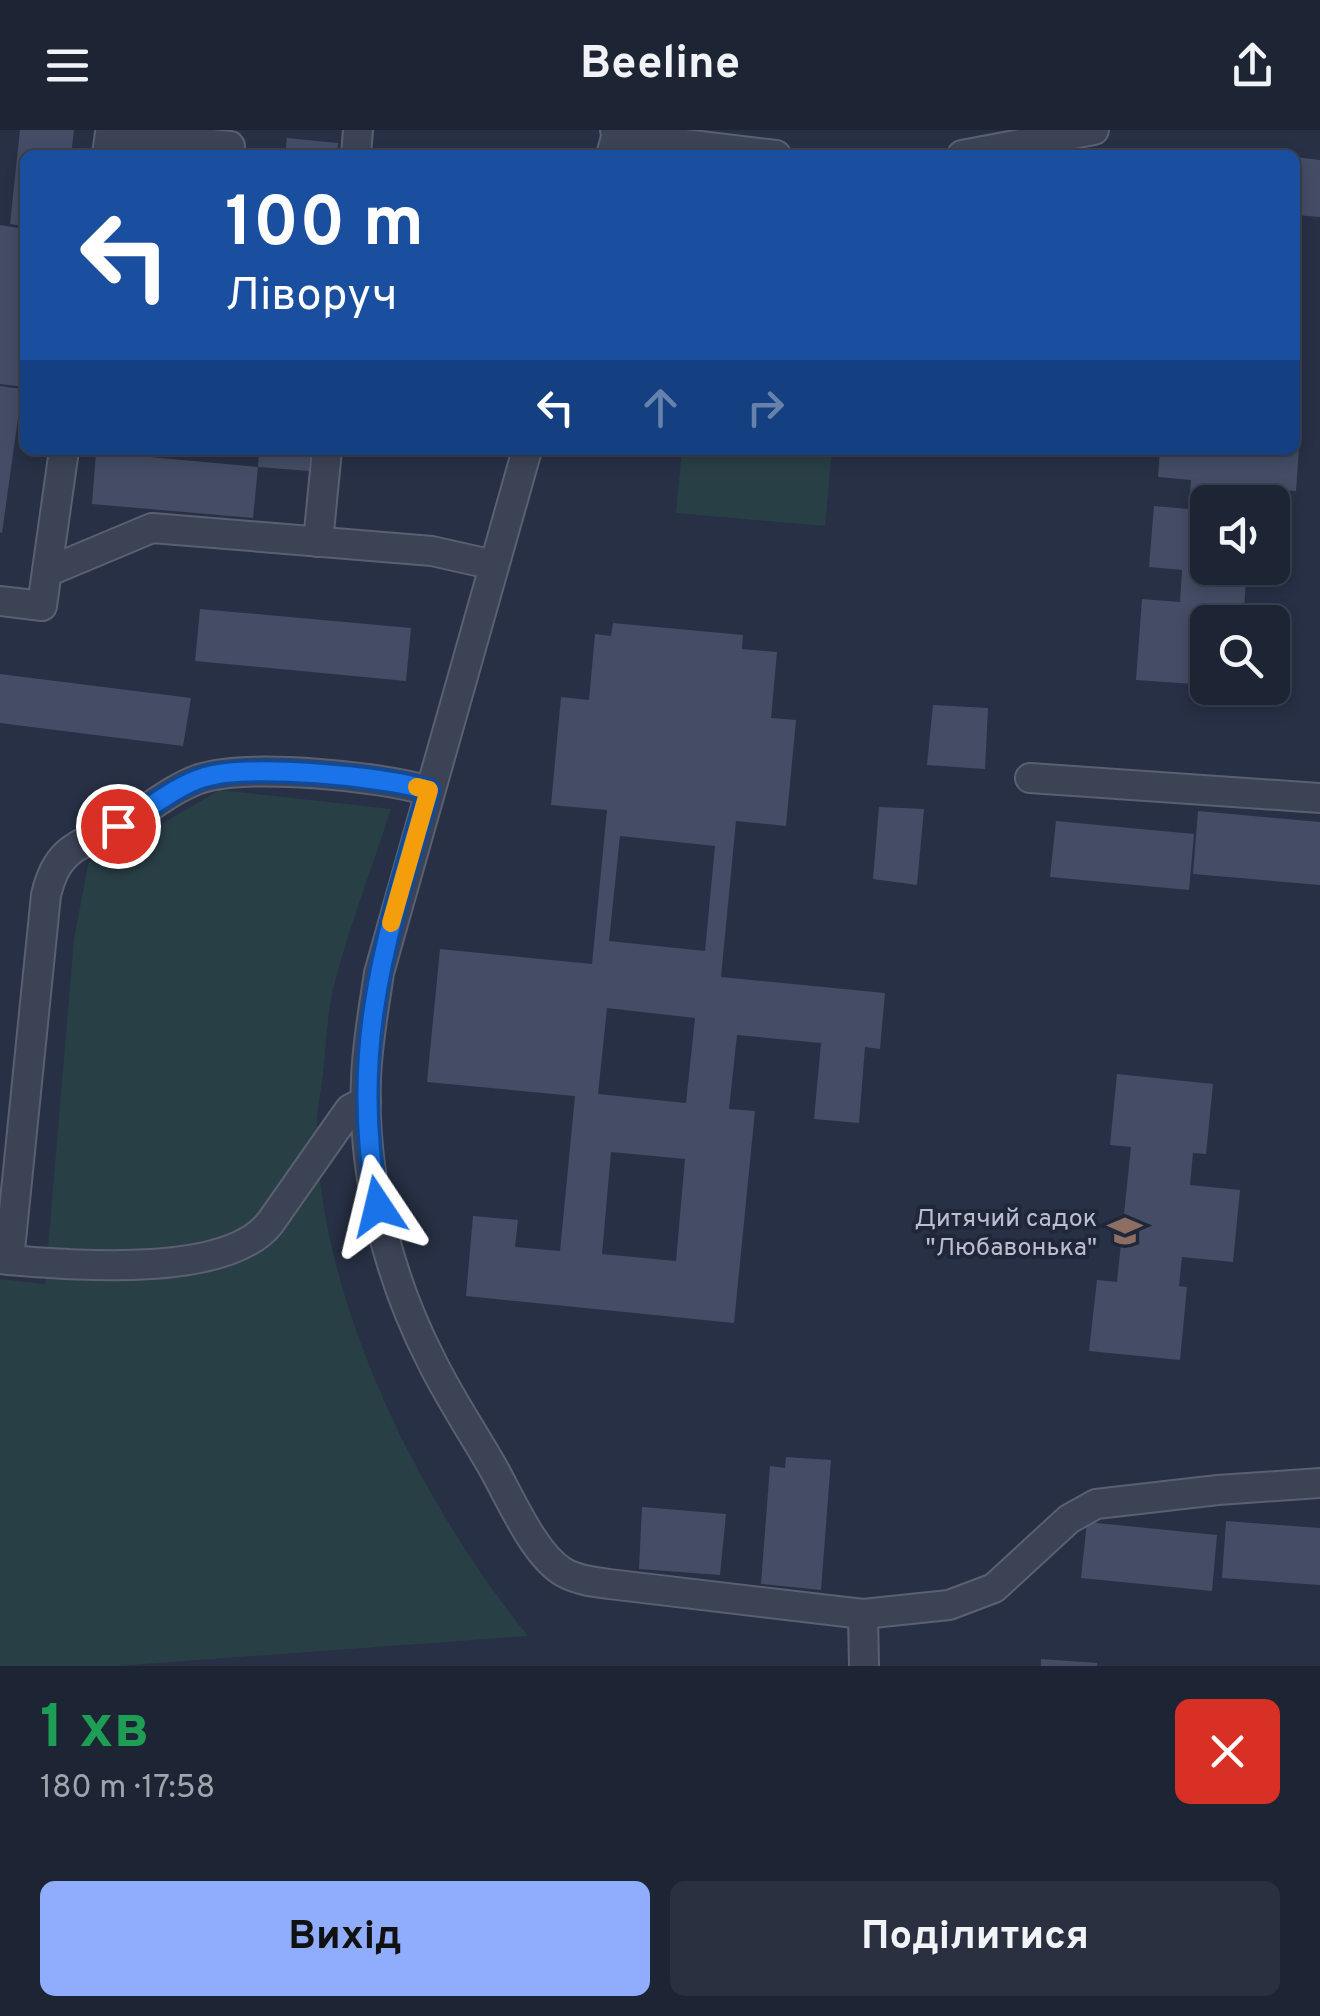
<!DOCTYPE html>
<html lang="uk">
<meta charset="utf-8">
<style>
:root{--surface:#1d2434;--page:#2a3040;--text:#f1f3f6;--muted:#a0a4ac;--line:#3b414f;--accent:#90acfc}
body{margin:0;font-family:Overpass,sans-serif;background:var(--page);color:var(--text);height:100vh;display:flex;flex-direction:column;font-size:38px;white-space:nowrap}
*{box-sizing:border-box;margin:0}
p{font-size:32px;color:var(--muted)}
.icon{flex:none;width:55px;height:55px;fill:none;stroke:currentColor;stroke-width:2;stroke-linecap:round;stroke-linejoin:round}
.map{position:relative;height:1536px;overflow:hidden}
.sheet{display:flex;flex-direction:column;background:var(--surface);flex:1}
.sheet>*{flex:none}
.banner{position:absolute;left:20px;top:20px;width:1280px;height:305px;border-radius:15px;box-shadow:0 5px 15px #0003,0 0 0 2px var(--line);background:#1a4fa0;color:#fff;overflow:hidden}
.tools{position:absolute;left:1190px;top:355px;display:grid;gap:20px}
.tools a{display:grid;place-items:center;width:100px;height:100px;border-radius:15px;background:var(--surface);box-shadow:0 5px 15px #0003,0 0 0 2px var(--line);font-size:50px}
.pin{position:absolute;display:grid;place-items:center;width:85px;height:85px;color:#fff;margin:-42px;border:5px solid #fff;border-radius:50%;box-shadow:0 2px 10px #0007}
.me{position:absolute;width:110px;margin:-55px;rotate:350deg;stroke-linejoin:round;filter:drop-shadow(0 0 8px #0008)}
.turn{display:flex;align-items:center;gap:35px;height:210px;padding:0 40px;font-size:45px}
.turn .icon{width:130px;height:130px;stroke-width:2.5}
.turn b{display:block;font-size:70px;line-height:85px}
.lanes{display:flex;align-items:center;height:95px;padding:0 40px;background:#0003;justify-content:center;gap:50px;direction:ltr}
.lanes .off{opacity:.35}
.round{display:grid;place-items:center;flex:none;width:105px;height:105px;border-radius:15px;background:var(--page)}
.headline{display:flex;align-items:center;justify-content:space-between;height:170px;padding:0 40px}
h1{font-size:60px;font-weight:700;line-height:75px;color:#1e9e55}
.action{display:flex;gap:20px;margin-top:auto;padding:20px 40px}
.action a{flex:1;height:115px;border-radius:15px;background:var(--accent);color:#111;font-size:40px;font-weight:700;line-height:115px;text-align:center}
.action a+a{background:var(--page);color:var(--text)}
header{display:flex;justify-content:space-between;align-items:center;height:130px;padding:0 40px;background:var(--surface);font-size:45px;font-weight:700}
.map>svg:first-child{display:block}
.green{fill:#293f46}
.building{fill:#444d65;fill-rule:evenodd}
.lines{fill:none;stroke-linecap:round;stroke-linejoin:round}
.minor-casing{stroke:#5a6072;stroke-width:32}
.minor{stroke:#3b4355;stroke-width:28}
.route-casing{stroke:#114b97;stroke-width:25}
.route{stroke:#1a73e8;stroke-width:18}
.slow{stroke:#f59e0b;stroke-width:18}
.labels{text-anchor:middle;stroke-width:8;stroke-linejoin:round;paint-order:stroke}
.poi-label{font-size:25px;fill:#b9bfce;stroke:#20273a;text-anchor:end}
</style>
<header><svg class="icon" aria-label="menu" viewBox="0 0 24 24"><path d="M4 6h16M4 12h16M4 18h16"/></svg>Beeline<svg class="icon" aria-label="share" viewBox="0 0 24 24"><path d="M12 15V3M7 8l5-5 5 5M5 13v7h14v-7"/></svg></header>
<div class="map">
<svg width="1320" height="1536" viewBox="0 0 1320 1536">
<rect width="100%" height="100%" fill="#273045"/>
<g class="green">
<path d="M 682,320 L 832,320 L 825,396 L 676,383 Z"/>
<path d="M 220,660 L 391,679 C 372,739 348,799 333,860 C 327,886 326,916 323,943 C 321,962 316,983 317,1003 C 320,1175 422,1375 528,1506 L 117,1536 L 0,1536 L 0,1149 L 45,1154 L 74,809 L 89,730 L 137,708 Z"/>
</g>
<g class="building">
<path d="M 20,0 L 74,0 L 71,25 L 25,25 L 25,96 L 10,94 Z"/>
<path d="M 287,8 L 338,13 L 337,25 L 285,25 Z"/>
<path d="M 1214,19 L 1249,22 L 1249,25 L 1213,25 Z"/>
<path d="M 1295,27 L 1320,30 L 1320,87 L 1295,85 Z"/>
<path d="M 0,95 L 25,99 L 25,257 L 0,254 Z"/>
<path d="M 0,256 L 22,259 L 2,403 L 0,402 Z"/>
<path d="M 1295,303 L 1300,304 L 1296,361 L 1253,358 L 1252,372 L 1208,372 L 1208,438 L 1247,438 L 1244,477 L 1289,481 L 1285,540 L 1272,539 L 1272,492 L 1208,492 L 1208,555 L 1136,550 L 1142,469 L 1180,472 L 1182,440 L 1149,437 L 1154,376 L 1189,379 L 1191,350 L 1158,347 L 1160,320 L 1295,320 Z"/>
<path d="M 259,320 L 311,320 L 309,341 L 258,337 Z"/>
<path d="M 96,322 L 258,337 L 253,388 L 92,374 Z"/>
<path d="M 200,479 L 411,498 L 406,551 L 195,531 Z"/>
<path d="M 613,493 L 743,505 L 742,519 L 777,522 L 771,588 L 796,590 L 786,696 L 736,691 L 721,847 L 885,863 L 880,919 L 865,917 L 859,993 L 814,989 L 821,913 L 737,905 L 729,979 L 755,981 L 734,1193 L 466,1166 L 473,1086 L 518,1090 L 515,1117 L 560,1121 L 575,966 L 427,952 L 440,819 L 592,834 L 607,680 L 551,675 L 561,567 L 589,570 L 595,504 L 611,506 ZM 620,706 L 715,716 L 705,821 L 609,811 ZM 607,878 L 695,888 L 686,973 L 598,964 ZM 611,1022 L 685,1029 L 676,1131 L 602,1124 Z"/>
<path d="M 0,544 L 191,568 L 183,616 L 0,593 Z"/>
<path d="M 933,575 L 988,578 L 985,639 L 927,635 Z"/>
<path d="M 879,677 L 924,679 L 917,755 L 873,749 Z"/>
<path d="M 1198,681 L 1320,692 L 1320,755 L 1193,744 Z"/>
<path d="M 1056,691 L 1194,704 L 1189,760 L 1050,747 Z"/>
<path d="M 1117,944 L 1213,954 L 1206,1024 L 1193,1023 L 1190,1055 L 1240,1060 L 1233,1132 L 1182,1127 L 1179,1156 L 1187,1157 L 1180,1230 L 1089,1221 L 1097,1150 L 1117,1152 L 1131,1017 L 1110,1015 Z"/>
<path d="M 786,1327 L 831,1330 L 821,1460 L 761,1454 L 770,1336 L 785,1338 Z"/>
<path d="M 642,1377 L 726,1384 L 720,1445 L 639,1439 Z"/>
<path d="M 1226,1391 L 1320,1398 L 1320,1455 L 1222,1448 Z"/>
<path d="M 1087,1392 L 1217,1405 L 1212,1461 L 1081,1448 Z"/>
<path d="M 1041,1529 L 1097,1533 L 1097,1536 L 1041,1536 Z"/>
</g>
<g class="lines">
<g class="minor-casing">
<g id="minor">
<path d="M 615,0 L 651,10 L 776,25"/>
<path d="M 107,25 L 110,3 L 230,16"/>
<path d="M 356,25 L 358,0"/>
<path d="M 611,25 L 618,0"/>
<path d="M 962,25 L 1094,0"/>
<path d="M 527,320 L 379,843 C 374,878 367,914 366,949 C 362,1044 388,1146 431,1230 C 449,1267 472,1301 492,1336 C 510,1367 534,1426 565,1443 C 578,1450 594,1452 609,1454 L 863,1484 L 864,1536"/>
<path d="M 318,412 L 327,320"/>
<path d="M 47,442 L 152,398 L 432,421 L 494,435"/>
<path d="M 0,471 L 42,476 L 64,320"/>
<path d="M 1030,648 L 1320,668"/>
<path d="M 0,1129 L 9,1130 L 46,765 C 57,717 80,715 119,696 C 147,681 169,660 199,649 C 247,633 380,646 429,661"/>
<path d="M 9,1130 C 73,1135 226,1149 270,1093 L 350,979 L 366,971"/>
<path d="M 863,1484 L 949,1475 L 994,1458 L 1069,1389 L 1096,1374 L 1218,1360 L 1320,1353"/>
</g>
</g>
<use href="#minor" class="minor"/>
</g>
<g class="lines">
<g class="route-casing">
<path id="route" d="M 118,696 C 148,681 172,657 205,647 C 252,634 381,646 429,660 C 386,807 348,921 378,1076"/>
</g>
<use href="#route" class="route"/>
<path class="slow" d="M 391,793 L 429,660 L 417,657"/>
</g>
<defs>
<g id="school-bare" transform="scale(2.7)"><path d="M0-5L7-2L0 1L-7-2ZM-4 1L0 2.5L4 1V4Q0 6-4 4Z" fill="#8d6e63" stroke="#20273a" stroke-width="2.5" paint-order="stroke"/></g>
</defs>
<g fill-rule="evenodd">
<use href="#school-bare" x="1125" y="1101"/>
</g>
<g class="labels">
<g class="poi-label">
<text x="1097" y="1096">Дитячий садок<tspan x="1097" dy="29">"Любавонька"</tspan></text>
</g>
</g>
</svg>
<div class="tools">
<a><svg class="icon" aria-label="sound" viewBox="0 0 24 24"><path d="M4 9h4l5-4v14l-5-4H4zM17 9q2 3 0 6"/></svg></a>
<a><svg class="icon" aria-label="search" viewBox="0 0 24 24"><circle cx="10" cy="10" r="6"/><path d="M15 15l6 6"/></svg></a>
</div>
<div class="pin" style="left:118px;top:696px;background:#d93025"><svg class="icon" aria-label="arrive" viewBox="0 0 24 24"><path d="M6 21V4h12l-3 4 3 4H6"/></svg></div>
<svg class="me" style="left:378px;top:1076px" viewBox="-20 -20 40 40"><path d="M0-17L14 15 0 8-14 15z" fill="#1a73e8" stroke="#fff" stroke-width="4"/></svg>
<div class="banner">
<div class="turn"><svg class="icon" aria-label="left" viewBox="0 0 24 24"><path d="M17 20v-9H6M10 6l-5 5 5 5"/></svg><div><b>100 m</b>Ліворуч</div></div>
<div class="lanes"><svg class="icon" aria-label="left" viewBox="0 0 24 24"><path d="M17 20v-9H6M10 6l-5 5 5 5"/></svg><svg class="icon off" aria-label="ahead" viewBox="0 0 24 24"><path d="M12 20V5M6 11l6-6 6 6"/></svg><svg class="icon off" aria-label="right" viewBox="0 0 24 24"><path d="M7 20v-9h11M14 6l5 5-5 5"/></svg></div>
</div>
</div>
<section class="sheet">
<div class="headline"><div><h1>1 хв</h1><p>180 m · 17:58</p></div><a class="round" style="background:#d93025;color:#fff"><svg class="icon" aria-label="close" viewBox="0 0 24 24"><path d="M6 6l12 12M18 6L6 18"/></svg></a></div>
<div class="action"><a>Вихід</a><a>Поділитися</a></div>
</section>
